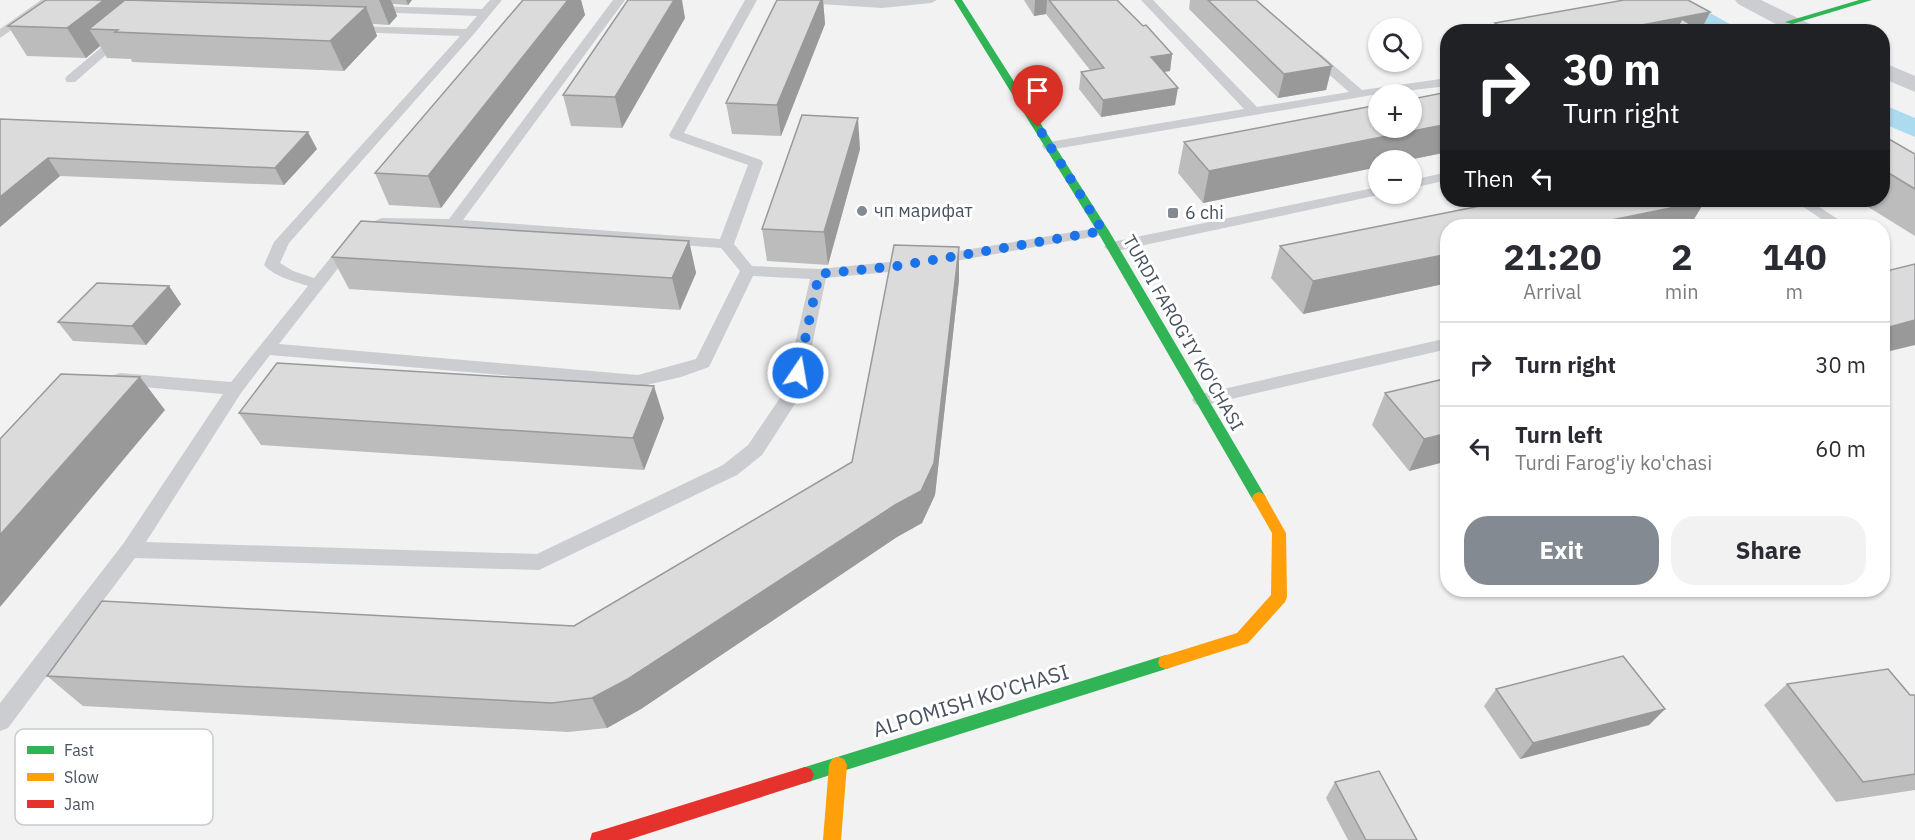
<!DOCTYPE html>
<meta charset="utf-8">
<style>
:root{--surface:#fff;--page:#f2f2f3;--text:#2b2b33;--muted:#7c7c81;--line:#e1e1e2;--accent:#848a92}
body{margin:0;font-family:"IBM Plex Sans",sans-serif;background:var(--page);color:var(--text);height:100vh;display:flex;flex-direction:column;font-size:22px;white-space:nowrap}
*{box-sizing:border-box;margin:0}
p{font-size:20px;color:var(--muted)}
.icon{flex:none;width:33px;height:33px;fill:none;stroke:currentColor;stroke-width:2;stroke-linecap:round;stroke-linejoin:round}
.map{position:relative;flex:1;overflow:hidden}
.panel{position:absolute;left:1440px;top:219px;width:450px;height:378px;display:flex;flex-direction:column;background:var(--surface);border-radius:24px;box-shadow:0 2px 4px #0004}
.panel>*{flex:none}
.guide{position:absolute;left:1440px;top:24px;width:450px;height:183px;border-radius:24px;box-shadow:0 2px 4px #0004;background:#202124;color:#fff;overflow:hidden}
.buttons{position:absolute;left:1368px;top:18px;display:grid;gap:12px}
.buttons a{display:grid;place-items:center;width:54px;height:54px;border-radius:50%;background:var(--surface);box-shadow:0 2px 4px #0004;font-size:30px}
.pin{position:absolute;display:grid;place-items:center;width:51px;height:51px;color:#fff;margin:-62px -26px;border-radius:50% 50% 50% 0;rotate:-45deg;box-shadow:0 0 6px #0007}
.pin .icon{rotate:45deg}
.me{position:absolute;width:66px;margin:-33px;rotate:12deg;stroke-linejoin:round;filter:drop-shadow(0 0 4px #0008)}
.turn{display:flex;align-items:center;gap:21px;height:126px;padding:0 24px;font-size:27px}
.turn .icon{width:78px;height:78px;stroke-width:2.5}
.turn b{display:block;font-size:42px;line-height:51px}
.then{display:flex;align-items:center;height:57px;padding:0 24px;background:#0003;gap:12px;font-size:22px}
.eta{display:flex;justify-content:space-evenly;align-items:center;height:102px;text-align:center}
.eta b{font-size:36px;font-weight:700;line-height:42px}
.cta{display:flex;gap:12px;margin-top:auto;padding:12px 24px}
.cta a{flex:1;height:69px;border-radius:24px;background:var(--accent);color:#fff;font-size:24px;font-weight:700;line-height:69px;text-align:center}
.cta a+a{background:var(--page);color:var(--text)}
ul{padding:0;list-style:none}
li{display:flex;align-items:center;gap:18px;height:84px;padding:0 24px;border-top:2px solid var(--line)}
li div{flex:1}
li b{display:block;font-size:22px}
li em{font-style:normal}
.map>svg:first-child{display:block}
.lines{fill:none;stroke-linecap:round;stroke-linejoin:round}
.canal{fill:#acdaee;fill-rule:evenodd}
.lane{fill:#cccdd0;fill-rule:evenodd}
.street{fill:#cccdd0;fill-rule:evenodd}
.fast{fill:#30b455;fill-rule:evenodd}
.slow{fill:#ff9f0a;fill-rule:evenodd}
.jam{fill:#e5322d;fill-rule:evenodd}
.wall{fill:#bcbcbd}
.shaded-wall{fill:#99999a}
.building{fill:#dbdbdc;stroke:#99999a;stroke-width:1.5}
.route{stroke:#1a73e8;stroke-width:10;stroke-dasharray:0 18}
.poi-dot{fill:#848a92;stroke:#fff;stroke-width:2}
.labels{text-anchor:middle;stroke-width:6;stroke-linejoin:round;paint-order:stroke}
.poi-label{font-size:18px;fill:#49525f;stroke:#fff;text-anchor:start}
.street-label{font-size:18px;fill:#49525f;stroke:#fff}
.near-street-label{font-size:21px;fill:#49525f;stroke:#fff}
.key{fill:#fff;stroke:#c8cbcf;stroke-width:1.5}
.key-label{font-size:16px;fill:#49525f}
</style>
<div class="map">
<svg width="1915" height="840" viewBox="0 0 1915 840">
<rect width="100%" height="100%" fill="#f2f2f2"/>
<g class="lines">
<g class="canal">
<path d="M 1658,0 L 1687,0 L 1735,27 L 1738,32 L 1708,32 L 1662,5 Z"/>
<path d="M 1882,104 L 1915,118 L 1915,137 L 1882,123 Z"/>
</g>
<g class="lane">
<path d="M 41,0 L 54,0 L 0,38 L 0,29 Z"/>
<path d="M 490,0 L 502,0 L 473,35 L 289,243 L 280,263 L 293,271 L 314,278 L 354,229 L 382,218 L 449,219 L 613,0 L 625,0 L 463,220 L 720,239 L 748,165 L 671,138 L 669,135 L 745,0 L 757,0 L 684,133 L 761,160 L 763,163 L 734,244 L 752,266 L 819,269 L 899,261 L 1103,227 L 1110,231 L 1103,235 L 899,271 L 826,278 L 802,393 L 762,455 L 737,475 L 539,570 L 135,558 L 8,728 L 0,731 L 0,703 L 123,544 L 223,394 L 120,385 L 114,383 L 111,379 L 114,375 L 120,373 L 231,382 L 308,286 C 293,281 275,277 264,265 L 274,242 L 460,36 L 351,32 L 345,29 L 351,26 L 466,29 L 477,16 L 370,12 L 364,9 L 370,6 L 482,9 ZM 384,226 L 453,228 L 721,248 L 740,271 L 696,359 L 638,375 L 279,344 L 364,235 ZM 753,276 L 810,279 L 784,392 L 748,445 L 723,465 L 537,554 L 146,542 L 241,393 L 270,355 L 638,387 L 681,377 L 709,367 Z"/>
<path d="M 797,0 L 937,0 L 931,3 L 882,8 L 803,3 Z"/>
<path d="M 1141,0 L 1153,0 L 1257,107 L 1349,92 L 1309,57 L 1307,54 L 1313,50 L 1317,51 L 1362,90 L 1448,78 L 1448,86 L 1378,94 L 1049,150 L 1044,149 L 1042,146 L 1044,143 L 1049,142 L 1244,109 Z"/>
<path d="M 120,33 L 124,35 L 124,39 L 75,82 L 67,82 L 65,79 L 67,76 L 116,35 Z"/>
<path d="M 1448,172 L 1448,180 L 1412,188 L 1412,180 Z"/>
<path d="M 1378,187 L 1378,194 L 1383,194 L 1112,252 L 1104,247 L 1112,242 Z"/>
<path d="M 1793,200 L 1809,200 L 1848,226 L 1832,226 Z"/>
<path d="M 1448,338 L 1448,349 L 1201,406 L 1195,404 L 1192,400 L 1195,396 L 1201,394 Z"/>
</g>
<g class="street">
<path d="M 1735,0 L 1761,0 L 1816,27 L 1818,32 L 1791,32 L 1738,4 Z"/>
<path d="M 1882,62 L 1915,76 L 1915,92 L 1882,78 Z"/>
</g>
<g class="fast">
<path d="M 954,0 L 962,0 L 1109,231 L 1264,494 L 1266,498 L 1264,502 L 1254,502 L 1097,231 Z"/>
<path d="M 1859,0 L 1872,0 L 1792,24 L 1785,22 Z"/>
<path d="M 1166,655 L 1172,657 L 1174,662 L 1172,667 L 1166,669 L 805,783 L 799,781 L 796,775 L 799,769 L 805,767 Z"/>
</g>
<g class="slow">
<path d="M 1259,492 L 1264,494 L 1286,533 L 1287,597 L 1285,602 L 1248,643 L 1166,669 L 1160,667 L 1158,662 L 1160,657 L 1237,633 L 1271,595 L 1272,533 L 1252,498 L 1254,494 Z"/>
<path d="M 838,757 L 844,759 L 847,765 L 841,840 L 823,840 L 829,765 L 832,759 Z"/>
</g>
<path class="jam" d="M 805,767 L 811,769 L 814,775 L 811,781 L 805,783 L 628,840 L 590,840 L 592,833 L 599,831 Z"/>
</g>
<g class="wall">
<path d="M 46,0 L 412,0 L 408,5 L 393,4 L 397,16 L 389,25 L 373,24 L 377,36 L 344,71 L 132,62 L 131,59 L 107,58 L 100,46 L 86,58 L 27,56 L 8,26 Z"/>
<path d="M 523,0 L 581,0 L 585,15 L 441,208 L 389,205 L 375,173 Z"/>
<path d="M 777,0 L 823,0 L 825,24 L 781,136 L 732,134 L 726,103 Z"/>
<path d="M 1024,0 L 1117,0 L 1172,54 L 1170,71 L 1164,72 L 1175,105 L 1101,117 L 1079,89 L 1081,72 L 1090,70 L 1046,14 L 1034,16 Z"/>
<path d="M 1190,0 L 1256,0 L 1332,66 L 1326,90 L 1278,98 L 1189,9 Z"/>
<path d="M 1710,12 L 1701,30 L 1703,32 L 1492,32 L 1495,23 Z"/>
<path d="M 685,18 L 622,128 L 571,126 L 563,95 Z"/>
<path d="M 1448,92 L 1448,152 L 1408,160 L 1378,160 L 1378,167 L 1203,203 L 1178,173 L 1184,142 Z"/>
<path d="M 0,119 L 317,149 L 284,185 L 60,176 L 0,227 Z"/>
<path d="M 1882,135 L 1915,154 L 1915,236 L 1857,200 L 1882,200 Z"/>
<path d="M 860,149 L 828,265 L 767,261 L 762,229 Z"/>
<path d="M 1448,226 L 1448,283 L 1303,314 L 1271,278 L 1280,246 Z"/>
<path d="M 689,241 L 696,273 L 680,310 L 349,289 L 332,257 Z"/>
<path d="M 959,247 L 959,280 L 935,495 L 922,523 L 897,537 L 641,709 L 607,728 L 568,732 L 83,706 L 47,676 L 574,626 L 852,462 Z"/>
<path d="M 169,286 L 181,304 L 146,345 L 73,341 L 58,322 Z"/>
<path d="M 1385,393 L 1448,461 L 1409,471 L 1372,425 Z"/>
<path d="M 239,413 L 664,418 L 644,470 L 261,445 Z"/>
<path d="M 1787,684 L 1910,695 L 1915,695 L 1915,790 L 1836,802 L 1764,705 Z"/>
<path d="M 1496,689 L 1665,709 L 1649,725 L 1520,759 L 1484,706 Z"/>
<path d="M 1335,782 L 1417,840 L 1348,840 L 1326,798 Z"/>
</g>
<g class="shaded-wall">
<path d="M 104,0 L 145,0 L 148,6 L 118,30 L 89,29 L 100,46 L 86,58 L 67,28 Z"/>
<path d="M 379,0 L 391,0 L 397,16 L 389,25 Z"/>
<path d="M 406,0 L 412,0 L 408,5 Z"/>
<path d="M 568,0 L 581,0 L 585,15 L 441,208 L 428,176 Z"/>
<path d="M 674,0 L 682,0 L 685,18 L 622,128 L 615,97 Z"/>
<path d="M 821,0 L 823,0 L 825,24 L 781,136 L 777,105 Z"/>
<path d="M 1035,0 L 1047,0 L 1046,14 L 1034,16 Z"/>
<path d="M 366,7 L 377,36 L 344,71 L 330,41 Z"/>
<path d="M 1710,12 L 1700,32 L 1605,32 Z"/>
<path d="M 1172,54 L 1170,71 L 1148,74 L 1151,57 Z"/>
<path d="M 1332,66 L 1326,90 L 1278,98 L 1284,74 Z"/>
<path d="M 1178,88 L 1175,105 L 1101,117 L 1103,100 Z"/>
<path d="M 858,118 L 860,149 L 828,265 L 824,232 Z"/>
<path d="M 1448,124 L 1448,152 L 1408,160 L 1378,160 L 1378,167 L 1203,203 L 1209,171 Z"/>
<path d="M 308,132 L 317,149 L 284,185 L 275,168 Z"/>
<path d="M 48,158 L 60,176 L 0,227 L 0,197 Z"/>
<path d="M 1705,201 L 1690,226 L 1582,226 Z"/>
<path d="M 689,241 L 696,273 L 680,310 L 672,278 Z"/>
<path d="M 959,247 L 959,280 L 935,495 L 922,523 L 897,537 L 641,709 L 607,728 L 592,698 L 895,505 Z"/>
<path d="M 1448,254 L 1448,283 L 1303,314 L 1313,281 Z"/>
<path d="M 169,286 L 181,304 L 146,345 L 132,326 Z"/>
<path d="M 1915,320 L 1915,345 L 1882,353 L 1882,329 Z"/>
<path d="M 140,377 L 165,410 L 0,607 L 0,535 Z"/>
<path d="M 654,386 L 664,418 L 644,470 L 633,438 Z"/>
<path d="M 1448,433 L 1448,461 L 1409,471 L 1424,439 Z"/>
<path d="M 1665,709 L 1649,725 L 1520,759 L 1533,743 Z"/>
</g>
<g class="building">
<path d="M 46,0 L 104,0 L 67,28 L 8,26 Z"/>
<path d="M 125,0 L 366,7 L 330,41 L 115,32 L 118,30 L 89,29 Z"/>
<path d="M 523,0 L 568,0 L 428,176 L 375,173 Z"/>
<path d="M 628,0 L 674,0 L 615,97 L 563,95 Z"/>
<path d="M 777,0 L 821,0 L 777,105 L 726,103 Z"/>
<path d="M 1049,0 L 1117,0 L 1143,26 L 1146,25 L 1172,54 L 1151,57 L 1178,88 L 1103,100 L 1081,72 L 1104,68 Z"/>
<path d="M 1208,0 L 1256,0 L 1332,66 L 1284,74 Z"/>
<path d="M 1624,0 L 1688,0 L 1710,12 L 1605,32 L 1508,32 L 1495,23 Z"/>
<path d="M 1682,19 L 1703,32 L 1674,32 Z"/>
<path d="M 1448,92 L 1448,124 L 1209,171 L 1184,142 L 1378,105 L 1378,128 L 1412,128 L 1412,99 Z"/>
<path d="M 802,115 L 858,118 L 824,232 L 762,229 Z"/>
<path d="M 0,119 L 308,132 L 275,168 L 48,158 L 0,197 Z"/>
<path d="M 1882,135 L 1915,154 L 1915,189 L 1882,169 Z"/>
<path d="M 1510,200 L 1702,200 L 1705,201 L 1582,226 L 1448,226 L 1448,254 L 1313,281 L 1280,246 Z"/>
<path d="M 361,221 L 689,241 L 672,278 L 332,257 Z"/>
<path d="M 894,245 L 959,247 L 934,463 L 921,491 L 895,505 L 628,679 L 592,698 L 552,703 L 47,676 L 102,601 L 574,626 L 852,462 Z"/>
<path d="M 1915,264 L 1915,320 L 1882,329 L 1882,272 Z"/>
<path d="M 97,283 L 169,286 L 132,326 L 58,322 Z"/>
<path d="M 277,363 L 654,386 L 633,438 L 239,413 Z"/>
<path d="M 61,374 L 140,377 L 0,535 L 0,439 Z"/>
<path d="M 1448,378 L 1448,433 L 1424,439 L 1385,393 Z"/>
<path d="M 1623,656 L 1665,709 L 1533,743 L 1496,689 Z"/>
<path d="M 1888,669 L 1910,695 L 1915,695 L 1915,774 L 1863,782 L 1787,684 Z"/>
<path d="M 1379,771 L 1417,840 L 1366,840 L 1335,782 Z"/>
</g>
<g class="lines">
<path class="route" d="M 798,373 L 819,274 L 898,266 L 1103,231 L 1038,127"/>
</g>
<g class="poi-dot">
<circle cx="862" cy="211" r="6"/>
<rect x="1167" y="207" width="12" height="12" rx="3"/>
</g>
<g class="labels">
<g class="poi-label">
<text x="874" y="217">чп марифат</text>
<text x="1185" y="219">6 chi</text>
</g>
<g class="street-label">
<text transform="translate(1183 333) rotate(60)" y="6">TURDI FAROG'IY KO'CHASI</text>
</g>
<g class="near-street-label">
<text transform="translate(971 701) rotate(-17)" y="7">ALPOMISH KO'CHASI</text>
</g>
</g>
<rect x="15" y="729" width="198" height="96" rx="9" class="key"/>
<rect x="27" y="746" width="27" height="8" fill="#30b455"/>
<rect x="27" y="773" width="27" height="8" fill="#ff9f0a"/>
<rect x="27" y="800" width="27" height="8" fill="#e5322d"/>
<g class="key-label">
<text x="64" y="756">Fast</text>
<text x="64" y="783">Slow</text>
<text x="64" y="810">Jam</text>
</g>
</svg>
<div class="buttons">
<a><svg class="icon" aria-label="search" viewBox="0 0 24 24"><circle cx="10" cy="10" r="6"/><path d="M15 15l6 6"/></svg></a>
<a>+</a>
<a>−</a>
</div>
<div class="pin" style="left:1038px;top:127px;background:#d93025"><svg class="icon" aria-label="arrive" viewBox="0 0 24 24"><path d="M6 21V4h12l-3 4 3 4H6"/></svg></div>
<svg class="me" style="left:798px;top:373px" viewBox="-20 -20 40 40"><circle r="17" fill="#1a73e8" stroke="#fff" stroke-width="3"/><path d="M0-11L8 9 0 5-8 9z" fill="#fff"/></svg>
<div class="guide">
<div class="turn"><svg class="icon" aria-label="right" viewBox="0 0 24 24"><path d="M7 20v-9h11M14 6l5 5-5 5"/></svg><div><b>30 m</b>Turn right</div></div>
<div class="then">Then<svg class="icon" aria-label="left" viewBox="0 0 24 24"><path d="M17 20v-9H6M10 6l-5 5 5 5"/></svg></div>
</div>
<section class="panel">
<div class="eta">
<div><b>21:20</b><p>Arrival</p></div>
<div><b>2</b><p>min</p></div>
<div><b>140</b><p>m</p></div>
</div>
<ul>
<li><svg class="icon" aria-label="right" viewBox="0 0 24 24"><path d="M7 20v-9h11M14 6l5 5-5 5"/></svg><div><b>Turn right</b></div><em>30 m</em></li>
<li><svg class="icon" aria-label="left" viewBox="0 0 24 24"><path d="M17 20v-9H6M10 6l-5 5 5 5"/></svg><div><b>Turn left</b><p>Turdi Farog'iy ko'chasi</p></div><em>60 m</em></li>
</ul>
<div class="cta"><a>Exit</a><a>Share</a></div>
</section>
</div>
